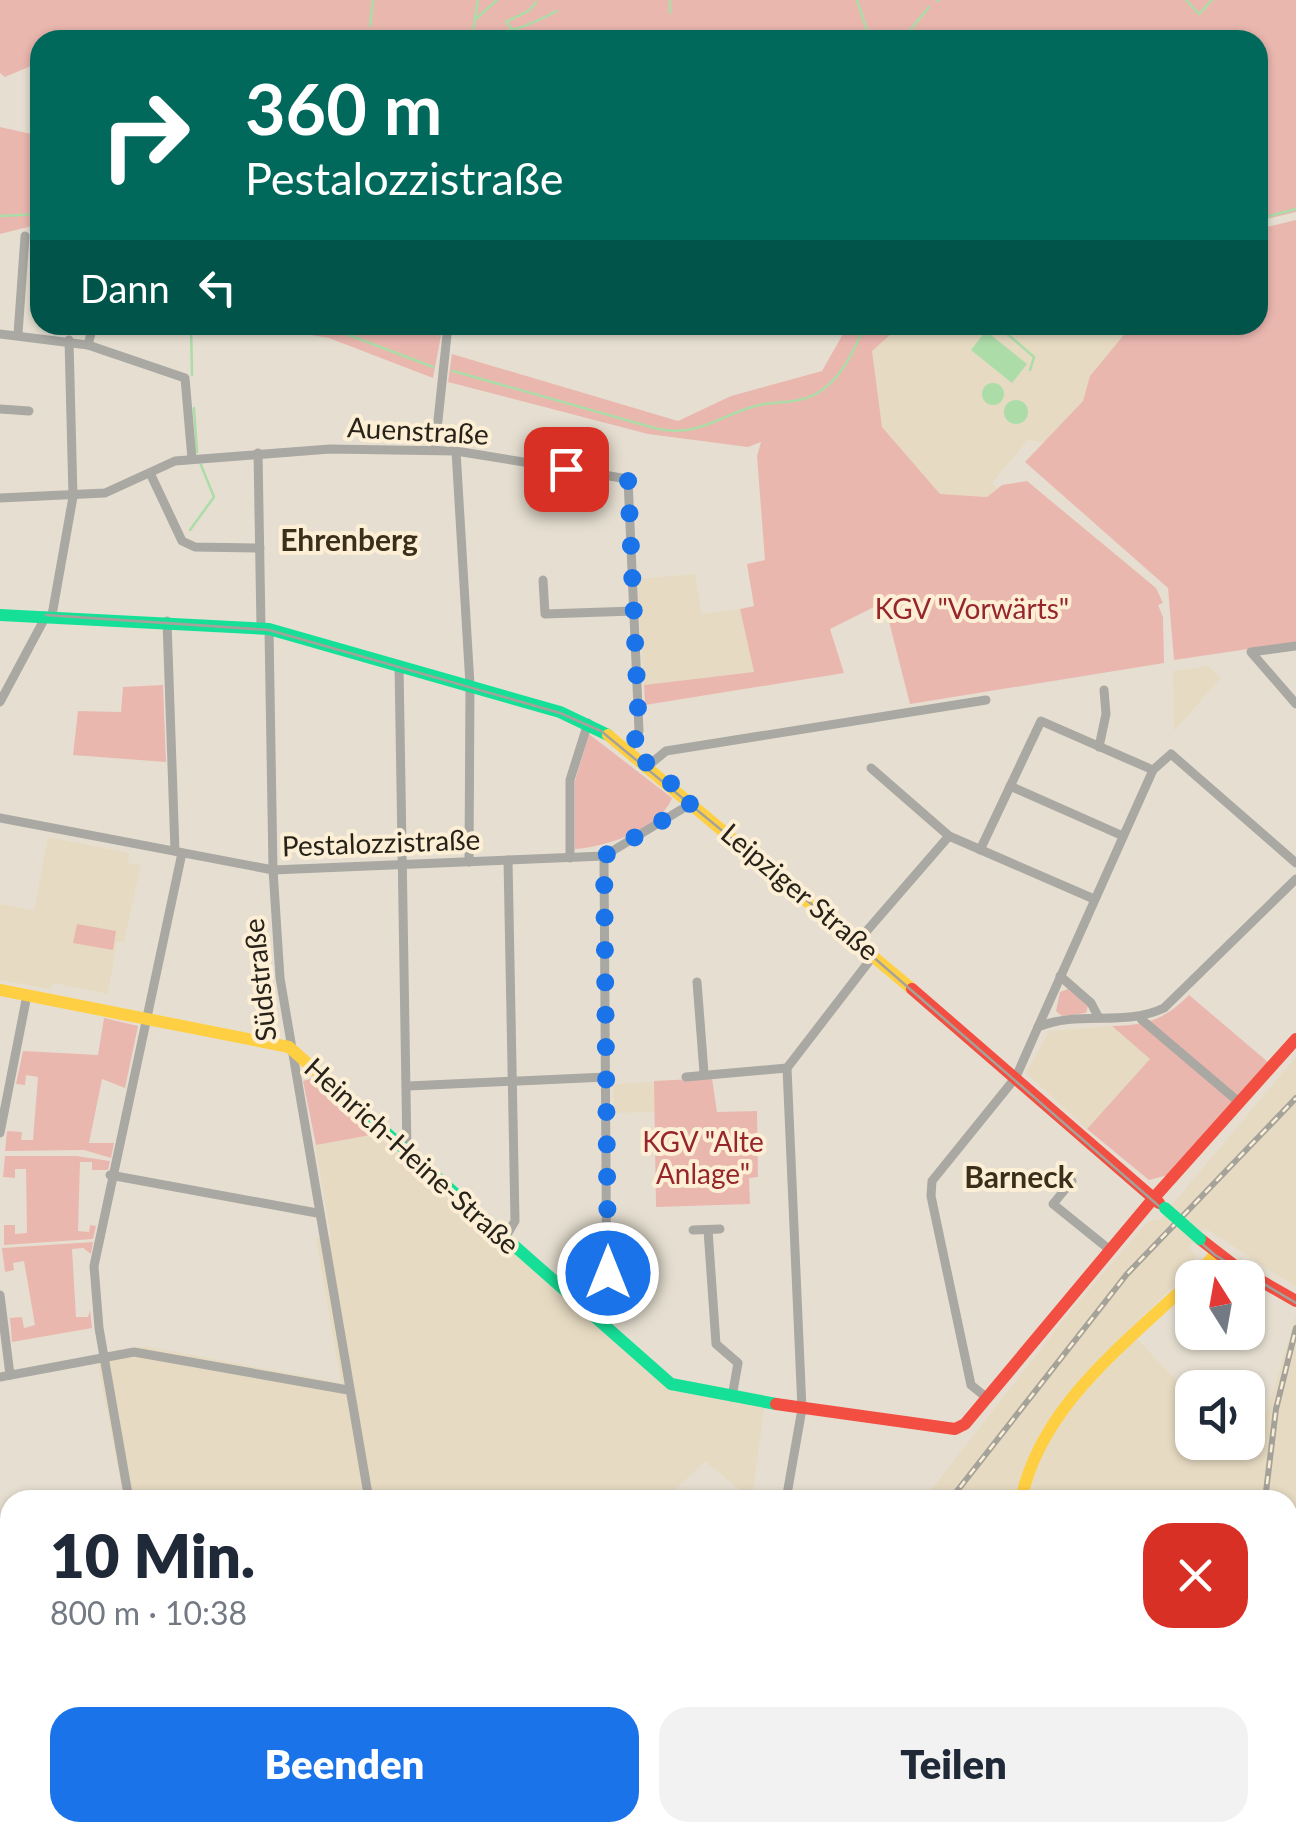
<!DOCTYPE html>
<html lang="de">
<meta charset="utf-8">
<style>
:root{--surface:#fff;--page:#f2f2f3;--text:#1f2937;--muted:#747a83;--accent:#1a73e8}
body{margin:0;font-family:Lato,sans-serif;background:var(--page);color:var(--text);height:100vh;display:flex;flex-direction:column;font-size:38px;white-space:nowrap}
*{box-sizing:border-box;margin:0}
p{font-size:32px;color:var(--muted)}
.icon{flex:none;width:55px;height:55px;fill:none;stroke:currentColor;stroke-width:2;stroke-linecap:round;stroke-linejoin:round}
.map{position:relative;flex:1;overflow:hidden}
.sheet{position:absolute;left:0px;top:1490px;width:1298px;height:352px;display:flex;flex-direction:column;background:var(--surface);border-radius:30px 30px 0 0;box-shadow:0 2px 8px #0004}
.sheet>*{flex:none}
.top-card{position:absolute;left:30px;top:30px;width:1238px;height:305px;border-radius:30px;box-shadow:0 2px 8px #0004;background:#00695c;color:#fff;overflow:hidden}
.needle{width:65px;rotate:349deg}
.tools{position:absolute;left:1175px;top:1260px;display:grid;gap:20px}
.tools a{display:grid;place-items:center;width:90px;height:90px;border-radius:20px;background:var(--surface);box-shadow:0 2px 8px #0004;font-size:50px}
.pin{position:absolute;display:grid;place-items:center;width:85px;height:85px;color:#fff;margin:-42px;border-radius:20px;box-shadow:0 5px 15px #0006}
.me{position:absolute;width:110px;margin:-55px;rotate:0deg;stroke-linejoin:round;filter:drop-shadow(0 0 8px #0008)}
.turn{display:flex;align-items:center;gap:35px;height:210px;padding:0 50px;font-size:45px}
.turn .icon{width:130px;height:130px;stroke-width:2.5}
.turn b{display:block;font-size:70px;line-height:85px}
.then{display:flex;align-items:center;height:95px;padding:0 50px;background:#0003;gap:20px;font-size:38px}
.round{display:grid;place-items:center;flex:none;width:105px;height:105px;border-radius:30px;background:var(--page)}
.head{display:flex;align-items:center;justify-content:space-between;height:170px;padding:0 50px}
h1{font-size:60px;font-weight:800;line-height:75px}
.primary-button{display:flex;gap:20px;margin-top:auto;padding:20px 50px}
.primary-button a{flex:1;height:115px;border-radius:30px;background:var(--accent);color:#fff;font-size:40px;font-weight:800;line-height:115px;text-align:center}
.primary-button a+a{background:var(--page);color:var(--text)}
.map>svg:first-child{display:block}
.built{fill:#e6dac2}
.green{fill:#eab7af}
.water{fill:#acdca8}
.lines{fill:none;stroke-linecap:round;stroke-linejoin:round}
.stream{stroke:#acdca8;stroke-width:2.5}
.street{stroke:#aaa8a2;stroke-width:9}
.fast{stroke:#16e098;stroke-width:12}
.slow{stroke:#ffcf43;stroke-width:12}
.jam{stroke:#f24e42;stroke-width:12}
.tram{stroke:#a5a29a;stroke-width:2.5}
.rail-casing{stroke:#a5a29a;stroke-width:6}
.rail{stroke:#fcefd6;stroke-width:2.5;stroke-dasharray:8;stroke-linecap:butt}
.fast-bridge{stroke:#16e098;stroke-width:12}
.route{stroke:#1a73e8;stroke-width:18;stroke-dasharray:0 32.4}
.labels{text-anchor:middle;stroke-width:8;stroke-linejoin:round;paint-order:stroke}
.street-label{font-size:28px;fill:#28231a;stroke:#fcefd6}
.park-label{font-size:28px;fill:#96252c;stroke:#fcefd6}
.neighbourhood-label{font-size:30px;font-weight:bold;fill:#3a2f1b;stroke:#fcefd6}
</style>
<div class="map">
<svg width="1296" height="1841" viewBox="0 0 1296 1841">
<rect width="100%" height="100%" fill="#e6dfd1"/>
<g class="built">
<path d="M 901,325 L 1132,325 L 1088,382 L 1083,401 L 1043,443 L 1028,440 L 992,483 L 997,487 L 988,497 L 940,494 L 882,427 L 871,351 Z"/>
<path d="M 695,574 L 702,614 L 740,609 L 754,672 L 644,685 L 637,579 Z"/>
<path d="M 1208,666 L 1221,678 L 1174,731 L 1173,671 Z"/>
<path d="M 48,837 L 129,853 L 128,863 L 141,865 L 124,942 L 117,942 L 108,994 L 53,983 L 51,989 L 0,980 L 0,904 L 34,910 Z"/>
<path d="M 1112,1026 L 1150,1059 L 1087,1129 L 1026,1073 L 1049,1031 Z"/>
<path d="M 1296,1057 L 1296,1287 L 1205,1228 L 1189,1248 L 1196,1255 L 1195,1265 L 1129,1330 L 1192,1397 L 1192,1442 L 1248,1442 L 1248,1408 L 1267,1411 L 1296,1315 L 1296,1841 L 282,1841 L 282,1833 L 1288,1832 L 1288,1500 L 923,1500 L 1068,1314 L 1148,1221 L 1159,1220 Z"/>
<path d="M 654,1082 L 655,1112 L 614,1113 L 613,1084 Z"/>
<path d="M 376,1134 L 489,1236 L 496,1230 L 672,1378 L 766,1395 L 752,1500 L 705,1461 L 665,1500 L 124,1500 L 96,1354 L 144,1346 L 341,1383 L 316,1238 L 331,1237 L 315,1145 Z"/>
<path d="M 95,1833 L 189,1833 L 191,1841 L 96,1841 Z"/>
</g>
<g class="green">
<path d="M 0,0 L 1296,0 L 1296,212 L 1258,221 L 1258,40 L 40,40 L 40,70 L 33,65 L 5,77 L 0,73 Z"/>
<path d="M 0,127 L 40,136 L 40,224 L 0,234 Z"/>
<path d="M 1296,220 L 1296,642 L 1174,660 L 1168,588 L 1025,462 L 1083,401 L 1090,376 L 1132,325 L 1258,325 L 1258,229 Z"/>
<path d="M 251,325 L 443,325 L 433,378 L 329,338 Z"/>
<path d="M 848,325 L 901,325 L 872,351 L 882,427 L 940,494 L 987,497 L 1002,485 L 1027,481 L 1156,588 L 1163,603 L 1158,605 L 1163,617 L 1164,663 L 910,704 L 884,602 L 830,629 L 844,673 L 645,705 L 644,685 L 754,672 L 740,609 L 754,606 L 747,564 L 765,560 L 757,456 L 761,442 L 748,447 L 648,434 L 448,382 L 452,354 L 678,421 L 731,396 L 822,371 Z"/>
<path d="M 163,685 L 166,762 L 73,755 L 78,711 L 121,712 L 123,687 Z"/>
<path d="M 589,734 L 672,798 C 660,829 606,847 575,849 L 575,781 Z"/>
<path d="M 77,924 L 116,931 L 113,950 L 73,943 Z"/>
<path d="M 1068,989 L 1088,1006 L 1086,1013 L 1062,1016 L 1056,1011 L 1060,992 Z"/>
<path d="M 1189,995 L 1268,1062 L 1168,1175 L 1149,1180 L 1087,1129 L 1150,1059 L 1112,1026 C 1147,1025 1164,1020 1189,995 Z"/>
<path d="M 104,1018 L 138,1026 L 125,1088 L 102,1079 L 89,1143 L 114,1143 L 111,1158 L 84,1150 L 5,1151 L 7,1131 L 22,1132 L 21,1140 L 33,1140 L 38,1077 L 26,1075 L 25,1085 L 16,1084 L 23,1051 L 98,1055 Z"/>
<path d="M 313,1078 L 376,1134 L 316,1145 L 303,1081 Z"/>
<path d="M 712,1078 L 717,1112 L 757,1111 L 758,1177 L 749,1178 L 750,1204 L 656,1207 L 654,1081 Z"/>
<path d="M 5,1156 L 76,1156 L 110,1161 L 108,1170 L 92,1170 L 92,1162 L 80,1162 L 78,1231 L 89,1232 L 90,1225 L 96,1226 L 93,1239 L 4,1245 L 4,1225 L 15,1225 L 15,1234 L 27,1233 L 26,1169 L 15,1169 L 15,1178 L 3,1177 Z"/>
<path d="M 93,1242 L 91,1254 L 83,1248 L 72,1249 L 76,1317 L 88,1317 L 90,1310 L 92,1328 L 12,1342 L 10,1318 L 22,1317 L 24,1328 L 35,1325 L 24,1261 L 13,1263 L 14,1270 L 5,1272 L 2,1248 Z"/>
</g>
<g class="water">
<path d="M 986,331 L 1027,364 L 1012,383 L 971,350 Z"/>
<circle cx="993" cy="394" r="11"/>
<circle cx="1016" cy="412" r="12"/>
</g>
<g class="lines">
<g class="stream">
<path d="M 478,0 L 473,31 C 507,36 528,26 557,11"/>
<path d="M 670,0 L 670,13"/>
<path d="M 857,0 L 870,40"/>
<path d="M 1186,0 L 1199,14 L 1212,0"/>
<path d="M 937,1 L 939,0"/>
<path d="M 476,19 L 497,0"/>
<path d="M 370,26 L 373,0"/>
<path d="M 513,30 L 506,22 L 530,10 L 536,2"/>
<path d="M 369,40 L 370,34"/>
<path d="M 902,40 L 929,7"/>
<path d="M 0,216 L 40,214"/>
<path d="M 1258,219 L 1296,209"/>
<path d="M 191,325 L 192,375"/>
<path d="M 302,325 L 333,329 L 433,367"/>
<path d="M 997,325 L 1034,357 L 1030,370"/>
<path d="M 989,333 L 992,325"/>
<path d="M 453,371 L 658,429 C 698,437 719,416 755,406 C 775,401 797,404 816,394 C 842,379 854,350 865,325"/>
<path d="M 194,408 L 197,452"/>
<path d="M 190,530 L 214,497 L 201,465"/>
</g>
<g class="street">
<path d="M 0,334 L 88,345 L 185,378 L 192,459"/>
<path d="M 18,334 L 25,236"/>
<path d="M 88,345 L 93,325"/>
<path d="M 0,409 L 29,411"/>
<path d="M 435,449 L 448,325"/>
<path d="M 456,451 L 470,685 L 469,862"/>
<path d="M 258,453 L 261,627"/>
<path d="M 150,473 L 182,541 L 195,547 L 260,548"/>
<path d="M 0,498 L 105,493 L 175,461 L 330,449 L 456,451 L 628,479 L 639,731 L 630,749"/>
<path d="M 543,580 L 545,614 L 634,611"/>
<path d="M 52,615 L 73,497 L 69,340"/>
<path d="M 167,621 L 175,851"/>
<path d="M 269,629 L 273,870 L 280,978 L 369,1500"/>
<path d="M 1296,646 L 1251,652 L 1296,704"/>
<path d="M 399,665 L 407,1152"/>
<path d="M 0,702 L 46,616"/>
<path d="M 1099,747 L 1106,714 L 1104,690"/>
<path d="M 649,765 L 666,751 L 986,700"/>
<path d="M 871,768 L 949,836 L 1094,899"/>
<path d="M 1010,786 L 1123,836"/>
<path d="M 0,818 L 273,870 L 604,856 L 692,803"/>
<path d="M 980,850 L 1041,721 L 1153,770"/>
<path d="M 604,856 L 607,1328"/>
<path d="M 570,858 L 570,780 L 588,723"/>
<path d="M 858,941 L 949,836"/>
<path d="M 1060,976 L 1091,1003 L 1099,1018"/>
<path d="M 697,982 L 704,1073"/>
<path d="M 1141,1019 L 1240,1103"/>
<path d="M 1038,1027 L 1153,770 L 1171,754 L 1296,863"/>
<path d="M 686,1077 L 787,1068"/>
<path d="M 408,1086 L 606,1077"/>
<path d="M 0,1133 L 27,995"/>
<path d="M 110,1175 L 317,1213"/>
<path d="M 1072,1181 L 1053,1204 L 1110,1250"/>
<path d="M 693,1230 L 720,1229"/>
<path d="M 708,1230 L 716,1344 L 738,1363 L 732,1397"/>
<path d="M 505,1238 L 515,1221 L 508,860"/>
<path d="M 0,1295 L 10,1375"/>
<path d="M 0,1377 L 134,1352 L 348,1390"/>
<path d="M 987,1398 L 971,1385 L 931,1196 L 932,1181 L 1016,1077 L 1038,1027 C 1079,1010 1124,1027 1164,1008 L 1296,879"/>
<path d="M 129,1500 L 99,1328 L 94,1266 L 182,853"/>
<path d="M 786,1500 L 802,1409 L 787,1068 L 874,955"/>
<path d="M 0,1682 L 10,1680"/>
<path d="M 0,1818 L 4,1841"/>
<path d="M 92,1832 L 93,1841"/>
<path d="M 429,1832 L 431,1841"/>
<path d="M 233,1841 L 278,1832"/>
</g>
<g class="fast">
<path d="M 0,615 L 269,629 L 560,712 L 608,735"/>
<path d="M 357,1107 L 671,1384 L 776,1404"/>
<path d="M 1157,1832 L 1160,1841"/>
</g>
<g class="slow">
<path d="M 608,735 L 912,989"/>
<path d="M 0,990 L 289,1047 L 357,1107"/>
<path d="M 1195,1278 L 1216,1253"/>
<path d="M 1021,1500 C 1041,1405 1125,1344 1192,1280"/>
</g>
<g class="jam">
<path d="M 912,989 L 1159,1203"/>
<path d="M 1200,1239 L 1235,1266 L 1296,1301"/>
<path d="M 776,1404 L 955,1429 L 965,1424 L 1152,1200 L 1296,1039"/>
</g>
<path class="tram" d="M 46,615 L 269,630 L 560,713 L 601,731 L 832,921 L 1215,1255 L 1296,1303"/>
<g class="rail-casing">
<g id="rail">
<path d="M 950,1500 L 1127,1274 L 1296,1098"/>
<path d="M 1265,1500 L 1276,1409 L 1296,1328"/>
<path d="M 1288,1702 L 1296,1732"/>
<path d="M 1288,1723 L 1296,1753"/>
<path d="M 703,1841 L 709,1832"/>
</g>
</g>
<use href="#rail" class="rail"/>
<path class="fast-bridge" d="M 1165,1208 L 1200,1239"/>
</g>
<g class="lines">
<path class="route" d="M 566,469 L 628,479 L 639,732 L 630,749 L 693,802 L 604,856 L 608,1273"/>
</g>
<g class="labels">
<g class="street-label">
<text transform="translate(418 431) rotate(3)" y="10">Auenstraße</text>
<text transform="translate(381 843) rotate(-2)" y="10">Pestalozzistraße</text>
<text transform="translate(800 892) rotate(40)" y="10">Leipziger Straße</text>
<text transform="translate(260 980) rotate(-96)" y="10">Südstraße</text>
<text transform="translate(412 1156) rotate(42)" y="10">Heinrich-Heine-Straße</text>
</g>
<g class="park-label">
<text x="972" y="619">KGV "Vorwärts"</text>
<text x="703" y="1152">KGV "Alte<tspan x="703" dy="32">Anlage"</tspan></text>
</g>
<g class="neighbourhood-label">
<text x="349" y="551">Ehrenberg</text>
<text x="1019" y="1188">Barneck</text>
</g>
</g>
</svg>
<div class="tools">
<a><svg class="needle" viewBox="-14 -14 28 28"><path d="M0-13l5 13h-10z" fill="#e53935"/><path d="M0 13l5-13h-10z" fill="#747a83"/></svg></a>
<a><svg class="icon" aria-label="sound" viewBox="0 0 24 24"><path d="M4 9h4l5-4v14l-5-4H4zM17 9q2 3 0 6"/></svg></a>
</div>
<div class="pin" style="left:566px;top:469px;background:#d93025"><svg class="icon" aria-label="arrive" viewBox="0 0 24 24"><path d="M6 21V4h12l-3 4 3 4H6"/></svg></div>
<svg class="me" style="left:608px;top:1273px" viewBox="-20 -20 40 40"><circle r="17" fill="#1a73e8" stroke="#fff" stroke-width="3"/><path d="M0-11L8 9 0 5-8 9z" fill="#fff"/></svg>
<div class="top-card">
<div class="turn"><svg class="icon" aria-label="right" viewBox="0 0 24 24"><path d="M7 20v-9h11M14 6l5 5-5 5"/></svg><div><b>360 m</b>Pestalozzistraße</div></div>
<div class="then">Dann<svg class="icon" aria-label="left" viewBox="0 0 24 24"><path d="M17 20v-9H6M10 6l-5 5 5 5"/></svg></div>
</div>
<section class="sheet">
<div class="head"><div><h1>10 Min.</h1><p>800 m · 10:38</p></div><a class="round" style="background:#d93025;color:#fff"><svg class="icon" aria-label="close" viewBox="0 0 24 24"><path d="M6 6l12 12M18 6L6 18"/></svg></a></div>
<div class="primary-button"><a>Beenden</a><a>Teilen</a></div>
</section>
</div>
